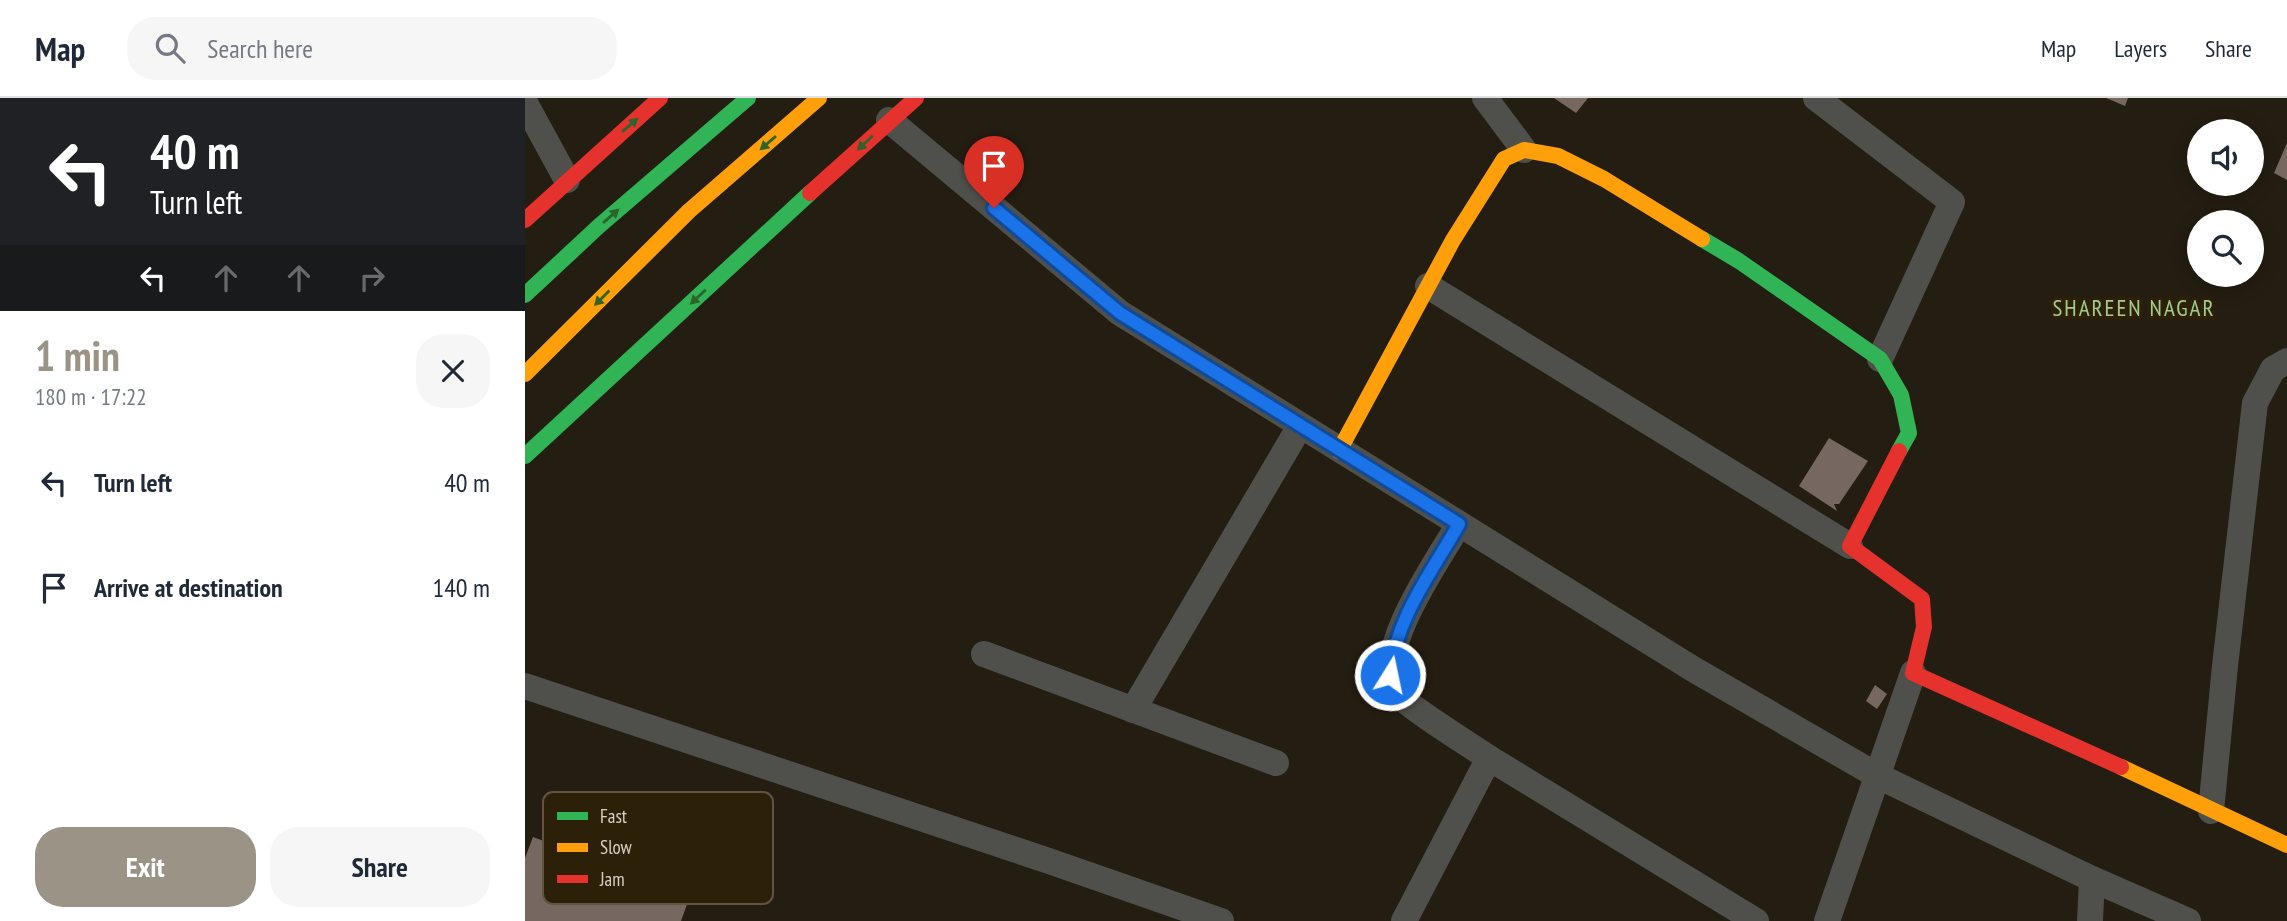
<!DOCTYPE html>
<meta charset="utf-8">
<style>
:root{--surface:#fff;--page:#f6f6f7;--text:#1f2937;--muted:#747a83;--line:#e0e1e3;--accent:#9a9386}
body{margin:0;font-family:"PT Sans Narrow",sans-serif;background:var(--page);color:var(--text);height:100vh;display:flex;flex-direction:column;font-size:26px;white-space:nowrap}
*{box-sizing:border-box;margin:0}
p{font-size:23px;color:var(--muted)}
.icon{flex:none;width:38px;height:38px;fill:none;stroke:currentColor;stroke-width:2;stroke-linecap:round;stroke-linejoin:round}
.map{position:relative;flex:1;overflow:hidden}
.drawer{display:flex;flex-direction:column;background:var(--surface);width:525px}
.drawer>*{flex:none}
.guide{background:#202124;color:#fff;overflow:hidden}
.buttons{position:absolute;left:1662px;top:21px;display:grid;gap:14px}
.buttons a{display:grid;place-items:center;width:77px;height:77px;border-radius:50%;background:var(--surface);box-shadow:0 4px 18px #0003;font-size:35px}
.pin{position:absolute;display:grid;place-items:center;width:60px;height:60px;color:#fff;margin:-72px -30px;border-radius:50% 50% 50% 0;rotate:-45deg;box-shadow:0 0 7px #0007}
.pin .icon{rotate:45deg}
.me{position:absolute;width:77px;margin:-38px;rotate:10deg;stroke-linejoin:round;filter:drop-shadow(0 0 5px #0008)}
.turn{display:flex;align-items:center;gap:24px;height:147px;padding:0 35px;font-size:32px}
.turn .icon{width:91px;height:91px;stroke-width:2.5}
.turn b{display:block;font-size:49px;line-height:60px}
.lanes{display:flex;align-items:center;height:66px;padding:0 35px;background:#0003;justify-content:center;gap:35px;direction:ltr}
.lanes .off{opacity:.35}
.round{display:grid;place-items:center;flex:none;width:74px;height:74px;border-radius:28px;background:var(--page)}
.overview{display:flex;align-items:center;justify-content:space-between;height:119px;padding:0 35px}
h1{font-size:42px;font-weight:700;line-height:52px;color:var(--accent)}
.primary-button{display:flex;gap:14px;margin-top:auto;padding:14px 35px}
.primary-button a{flex:1;height:80px;border-radius:28px;background:var(--accent);color:#fff;font-size:28px;font-weight:700;line-height:80px;text-align:center}
.primary-button a+a{background:var(--page);color:var(--text)}
ul{padding:0;list-style:none}
li{display:flex;align-items:center;gap:21px;height:105px;padding:0 35px}
li div{flex:1}
li b{display:block;font-size:26px}
li em{font-style:normal}
header{display:flex;align-items:center;gap:42px;box-sizing:border-box;height:98px;padding:0 35px;background:var(--surface);border-bottom:2px solid var(--line)}
header strong{font-size:33px}
nav{display:flex;gap:38px;margin-inline-start:auto;font-size:24px}
.search{width:490px;height:63px;background:var(--page);display:flex;align-items:center;gap:18px;box-sizing:border-box;padding:0 24px;border-radius:28px;color:var(--muted);font-size:26px}
main{display:flex;flex:1;min-height:0}
.map>svg:first-child{display:block}
.building{fill:#766860}
.lines{fill:none;stroke-linecap:round;stroke-linejoin:round}
.street{stroke:#4f4f4b;stroke-width:26}
.fast{stroke:#30b455;stroke-width:16}
.slow{stroke:#ff9f0a;stroke-width:16}
.jam{stroke:#e5322d;stroke-width:16}
.oneway{fill:#2e632b}
.route-casing{stroke:#114b97;stroke-width:18}
.route{stroke:#1a73e8;stroke-width:12}
.labels{text-anchor:middle;stroke-width:7;stroke-linejoin:round;paint-order:stroke}
.neighbourhood-label{font-size:23px;letter-spacing:2px;fill:#a4cd8b;stroke:#2c2009}
.key{fill:#2c2009;stroke:#605541;stroke-width:2}
.key-label{font-size:19px;fill:#dad2c5}
</style>
<header>
<strong>Map</strong>
<div class="search"><svg class="icon" aria-label="search" viewBox="0 0 24 24"><circle cx="10" cy="10" r="6"/><path d="M15 15l6 6"/></svg>Search here</div>
<nav><a>Map</a><a>Layers</a><a>Share</a></nav>
</header>
<main>
<section class="drawer">
<div class="guide">
<div class="turn"><svg class="icon" aria-label="left" viewBox="0 0 24 24"><path d="M17 20v-9H6M10 6l-5 5 5 5"/></svg><div><b>40 m</b>Turn left</div></div>
<div class="lanes"><svg class="icon" aria-label="left" viewBox="0 0 24 24"><path d="M17 20v-9H6M10 6l-5 5 5 5"/></svg><svg class="icon off" aria-label="ahead" viewBox="0 0 24 24"><path d="M12 20V5M6 11l6-6 6 6"/></svg><svg class="icon off" aria-label="ahead" viewBox="0 0 24 24"><path d="M12 20V5M6 11l6-6 6 6"/></svg><svg class="icon off" aria-label="right" viewBox="0 0 24 24"><path d="M7 20v-9h11M14 6l5 5-5 5"/></svg></div>
</div>
<div class="overview"><div><h1>1 min</h1><p>180 m · 17:22</p></div><a class="round"><svg class="icon" aria-label="close" viewBox="0 0 24 24"><path d="M6 6l12 12M18 6L6 18"/></svg></a></div>
<ul>
<li><svg class="icon" aria-label="left" viewBox="0 0 24 24"><path d="M17 20v-9H6M10 6l-5 5 5 5"/></svg><div><b>Turn left</b></div><em>40 m</em></li>
<li><svg class="icon" aria-label="arrive" viewBox="0 0 24 24"><path d="M6 21V4h12l-3 4 3 4H6"/></svg><div><b>Arrive at destination</b></div><em>140 m</em></li>
</ul>
<div class="primary-button"><a>Exit</a><a>Share</a></div>
</section>
<div class="map">
<svg width="1762" height="823" viewBox="0 0 1762 823">
<rect width="100%" height="100%" fill="#241d11"/>
<g class="building">
<path d="M 1029,0 L 1063,0 L 1051,15 Z"/>
<path d="M 1581,0 L 1603,0 L 1600,8 Z"/>
<path d="M 1762,45 L 1762,82 L 1749,75 Z"/>
<path d="M 1304,340 L 1343,363 L 1314,406 L 1309,406 L 1312,413 L 1274,388 Z"/>
<path d="M 1350,587 L 1362,596 L 1352,611 L 1341,603 Z"/>
<path d="M 8,739 L 165,798 L 156,823 L 0,823 L 0,760 Z"/>
</g>
<g class="lines">
<g class="street">
<path d="M 960,0 L 999,52"/>
<path d="M 1291,0 L 1427,104 L 1355,261"/>
<path d="M 0,5 L 42,82"/>
<path d="M 364,22 L 595,215 L 1168,571 L 1353,678 L 1567,781 L 1565,823"/>
<path d="M 903,188 L 1325,448"/>
<path d="M 934,426 C 912,464 847,554 872,595 C 879,606 948,649 964,660"/>
<path d="M 459,556 L 751,665"/>
<path d="M 0,588 L 524,763 L 696,823"/>
<path d="M 608,612 L 775,328"/>
<path d="M 1686,713 L 1700,568 L 1730,305 L 1748,271 L 1762,263"/>
<path d="M 1567,781 L 1663,823"/>
<path d="M 879,823 L 964,660 L 1231,823"/>
<path d="M 1302,823 L 1388,575"/>
</g>
<g class="fast">
<path d="M 1177,141 L 1214,163 L 1355,261 L 1376,297 L 1384,335 L 1374,353"/>
<path d="M 0,197 L 74,128 L 223,0"/>
<path d="M 0,358 L 285,95"/>
</g>
<g class="slow">
<path d="M 0,276 L 164,113 L 294,0"/>
<path d="M 814,353 L 928,142 L 979,61 L 999,52 L 1033,58 L 1079,81 L 1177,141"/>
<path d="M 1596,669 L 1762,747"/>
</g>
<g class="jam">
<path d="M 285,95 L 391,0"/>
<path d="M 0,122 L 135,0"/>
<path d="M 1374,353 L 1325,448 L 1397,501 L 1399,529 L 1388,575 L 1596,669"/>
</g>
</g>
<defs><path id="oneway-solid" d="M-6-.8H1V-3.2L6.5 0L1 3.2V.8H-6Z" transform="scale(1.75)"/></defs>
<g class="oneway">
<use href="#oneway-solid" transform="translate(105 27) rotate(-41)"/>
<use href="#oneway-solid" transform="translate(243 45) rotate(139)"/>
<use href="#oneway-solid" transform="translate(340 45) rotate(137)"/>
<use href="#oneway-solid" transform="translate(86 118) rotate(-41)"/>
<use href="#oneway-solid" transform="translate(173 199) rotate(137)"/>
<use href="#oneway-solid" transform="translate(77 200) rotate(135)"/>
</g>
<g class="lines">
<g class="route-casing">
<path id="route" d="M 469,110 L 595,215 L 934,426 C 907,474 870,521 865,577"/>
</g>
<use href="#route" class="route"/>
</g>
<g class="labels">
<g class="neighbourhood-label">
<text x="1609" y="218">SHAREEN NAGAR</text>
</g>
</g>
<rect x="18" y="694" width="230" height="112" rx="10" class="key"/>
<rect x="32" y="714" width="31" height="8" fill="#30b455"/>
<rect x="32" y="745" width="31" height="9" fill="#ff9f0a"/>
<rect x="32" y="777" width="31" height="8" fill="#e5322d"/>
<g class="key-label">
<text x="75" y="725">Fast</text>
<text x="75" y="756">Slow</text>
<text x="75" y="788">Jam</text>
</g>
</svg>
<div class="buttons">
<a><svg class="icon" aria-label="sound" viewBox="0 0 24 24"><path d="M4 9h4l5-4v14l-5-4H4zM17 9q2 3 0 6"/></svg></a>
<a><svg class="icon" aria-label="search" viewBox="0 0 24 24"><circle cx="10" cy="10" r="6"/><path d="M15 15l6 6"/></svg></a>
</div>
<div class="pin" style="left:469px;top:110px;background:#d93025"><svg class="icon" aria-label="arrive" viewBox="0 0 24 24"><path d="M6 21V4h12l-3 4 3 4H6"/></svg></div>
<svg class="me" style="left:865px;top:577px" viewBox="-20 -20 40 40"><circle r="17" fill="#1a73e8" stroke="#fff" stroke-width="3"/><path d="M0-11L8 9 0 5-8 9z" fill="#fff"/></svg>
</div>
</main>
